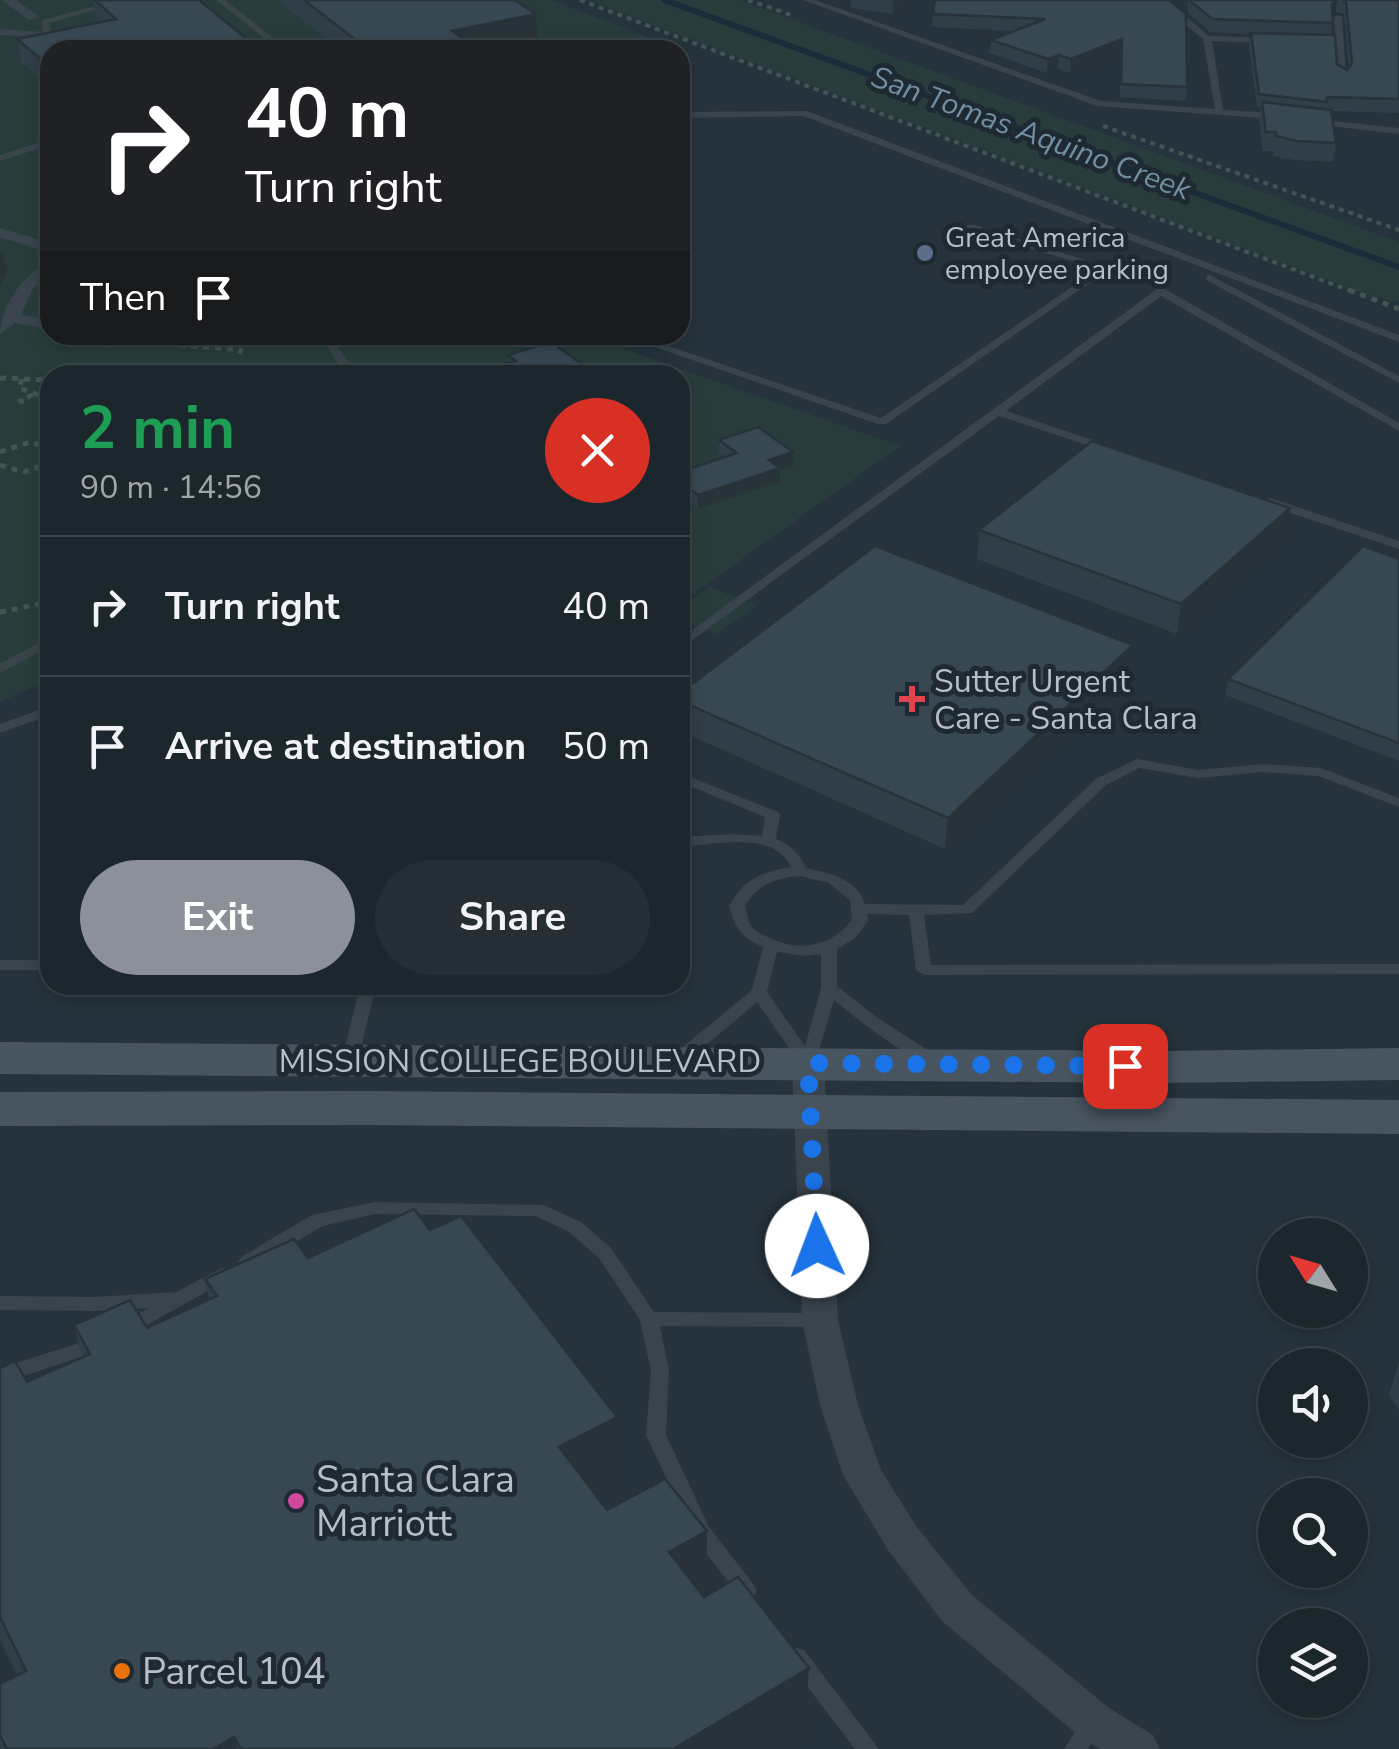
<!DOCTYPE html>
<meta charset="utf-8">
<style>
:root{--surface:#1c262d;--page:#252e35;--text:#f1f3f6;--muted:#a0a5aa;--line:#3a4349;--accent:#8c9099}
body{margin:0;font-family:"Nunito Sans",sans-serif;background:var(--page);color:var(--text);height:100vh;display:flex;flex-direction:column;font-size:38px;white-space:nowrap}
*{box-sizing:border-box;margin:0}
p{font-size:32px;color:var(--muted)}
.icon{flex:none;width:55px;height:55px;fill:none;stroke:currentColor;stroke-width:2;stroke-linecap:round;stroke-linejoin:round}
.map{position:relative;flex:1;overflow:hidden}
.drawer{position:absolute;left:40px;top:365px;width:650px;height:630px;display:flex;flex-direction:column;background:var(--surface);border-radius:30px;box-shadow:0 5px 15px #0003,0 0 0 2px var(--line)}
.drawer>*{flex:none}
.top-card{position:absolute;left:40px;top:40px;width:650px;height:305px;border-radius:30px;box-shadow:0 5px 15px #0003,0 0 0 2px var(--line);background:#202124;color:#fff;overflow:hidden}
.needle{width:65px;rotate:307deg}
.fabs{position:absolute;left:1258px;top:1218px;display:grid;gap:20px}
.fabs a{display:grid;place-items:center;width:110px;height:110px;border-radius:50%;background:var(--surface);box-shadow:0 5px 15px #0003,0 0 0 2px var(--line);font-size:50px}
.pin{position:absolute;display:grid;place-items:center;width:85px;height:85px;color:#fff;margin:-42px;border-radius:20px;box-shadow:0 5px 15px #0006}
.me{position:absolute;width:110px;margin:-55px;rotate:358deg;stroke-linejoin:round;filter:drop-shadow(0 0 8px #0008)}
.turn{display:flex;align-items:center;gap:35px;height:210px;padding:0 40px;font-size:45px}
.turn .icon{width:130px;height:130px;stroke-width:2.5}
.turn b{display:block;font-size:70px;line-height:85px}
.then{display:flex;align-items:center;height:95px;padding:0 40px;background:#0003;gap:20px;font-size:38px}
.round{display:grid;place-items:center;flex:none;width:105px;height:105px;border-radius:52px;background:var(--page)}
.headline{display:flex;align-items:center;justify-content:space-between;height:170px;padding:0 40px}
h1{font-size:60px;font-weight:700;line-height:75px;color:#1e9e55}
.button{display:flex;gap:20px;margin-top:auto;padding:20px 40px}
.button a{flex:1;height:115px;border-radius:60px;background:var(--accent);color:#fff;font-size:40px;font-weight:700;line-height:115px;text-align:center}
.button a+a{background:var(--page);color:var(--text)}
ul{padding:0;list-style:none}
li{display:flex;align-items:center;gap:30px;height:140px;padding:0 40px;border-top:2px solid var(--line)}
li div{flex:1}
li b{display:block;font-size:38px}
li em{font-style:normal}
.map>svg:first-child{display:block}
.green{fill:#283d3b}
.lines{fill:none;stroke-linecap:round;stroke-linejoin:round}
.stream{stroke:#1a2c39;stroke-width:6}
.path-far1{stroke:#415553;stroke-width:4;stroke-dasharray:5 5;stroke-linecap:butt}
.path{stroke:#415553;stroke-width:5;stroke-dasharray:6 6;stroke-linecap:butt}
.service{fill:#3a444c;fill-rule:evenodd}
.pedestrian{fill:#3a444c;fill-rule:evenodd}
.minor{fill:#3a444c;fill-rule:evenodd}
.secondary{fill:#48545f;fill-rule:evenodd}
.wall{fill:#303e47;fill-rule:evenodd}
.shaded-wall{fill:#273239}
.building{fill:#384852;stroke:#273239;stroke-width:2.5}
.route{stroke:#1a73e8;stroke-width:18;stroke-dasharray:0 32.4}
.service-dot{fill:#5c6f8a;stroke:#1f2931;stroke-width:4}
.health-dot{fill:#e0444e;stroke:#1f2931;stroke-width:4}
.hotel-dot{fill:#d1479c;stroke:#1f2931;stroke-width:4}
.food-dot{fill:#e8710a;stroke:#1f2931;stroke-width:4}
.labels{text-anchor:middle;stroke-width:10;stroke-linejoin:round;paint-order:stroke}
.far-poi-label{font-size:28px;fill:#b5bfc7;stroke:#1f2931;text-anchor:start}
.far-water-label{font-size:30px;font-style:italic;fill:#718fa3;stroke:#1f2931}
.poi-label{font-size:32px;fill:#b5bfc7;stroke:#1f2931;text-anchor:start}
.street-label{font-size:32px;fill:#b5bfc7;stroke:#1f2931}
.near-poi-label{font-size:38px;fill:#b5bfc7;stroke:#1f2931;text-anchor:start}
</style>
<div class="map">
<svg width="1399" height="1749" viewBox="0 0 1399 1749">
<rect width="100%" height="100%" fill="#26333c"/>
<g class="green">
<path d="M 0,0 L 551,0 L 661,42 L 640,50 L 50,50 L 50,335 L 584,335 L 900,446 L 680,603 L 680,375 L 50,375 L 50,680 L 0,702 Z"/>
<path d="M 588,0 L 739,0 L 1399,242 L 1399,302 L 1367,295 Z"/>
<path d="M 710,587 L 756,605 L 717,634 L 680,619 L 680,608 Z"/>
</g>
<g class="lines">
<path class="stream" d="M 664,0 L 1399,267"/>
<g class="path-far1">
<path d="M 580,0 L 1356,293"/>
<path d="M 748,0 L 794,16"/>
<path d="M 1103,126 L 1399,230"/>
</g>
<g class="path">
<path d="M 1349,290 L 1399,309"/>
<path d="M 113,335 L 107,345 L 170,344 L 241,350 L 239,354"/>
<path d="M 189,335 L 214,340"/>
<path d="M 0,378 L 50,380"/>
<path d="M 22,379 L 19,388 L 50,399"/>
<path d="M 24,402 L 20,401 L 34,394"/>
<path d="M 0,452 L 30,442 L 50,448"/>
<path d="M 0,465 L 24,472 L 50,463"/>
<path d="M 0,612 L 50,602"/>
</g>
<g class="service">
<path d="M 118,0 L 131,0 L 49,23 L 51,31 L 71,50 L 62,50 L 48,37 L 0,35 L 0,29 L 43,32 L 42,20 Z"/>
<path d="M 216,0 L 225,0 L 288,50 L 279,50 Z"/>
<path d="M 803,0 L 815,0 L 1101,101 L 1215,109 L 1203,39 L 1168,10 L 1164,0 L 1172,0 L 1175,7 L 1209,36 L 1271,38 L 1271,42 L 1268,43 L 1212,41 L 1223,110 L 1276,113 L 1281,116 L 1276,119 L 1097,106 Z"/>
<path d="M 1338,15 L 1342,17 L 1346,77 L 1342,80 L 1338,77 L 1334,17 Z"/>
<path d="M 807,111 L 1399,335 L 1399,342 L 803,116 L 680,118 L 680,112 Z"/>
<path d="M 1314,119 L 1399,128 L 1399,134 L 1311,124 L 1309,122 Z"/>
<path d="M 50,139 L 50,145 L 0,161 L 0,155 Z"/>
<path d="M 967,225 L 975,225 L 1111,268 L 886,424 L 878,424 L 620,335 L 636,335 L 881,418 L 1098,269 L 967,229 Z"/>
<path d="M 1210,275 L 1399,376 L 1399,383 L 1206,280 L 1206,276 Z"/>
<path d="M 1157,289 L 1165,289 L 1399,423 L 1399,431 L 1161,296 L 1006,411 L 1110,446 L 1110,450 L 1102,450 L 999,416 L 680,649 L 680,639 Z"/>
<path d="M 319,335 L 329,335 L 358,375 L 346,375 Z"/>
<path d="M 1270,498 L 1399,541 L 1399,549 L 1266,505 L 1266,499 Z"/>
<path d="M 50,637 L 50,646 L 0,673 L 0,664 Z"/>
<path d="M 50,706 L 50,715 L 0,733 L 0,724 Z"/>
<path d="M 1137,759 L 1198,770 L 1263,764 L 1321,768 L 1399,798 L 1399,807 L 1319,776 L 1263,772 L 1198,778 L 1139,768 L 1106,785 L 972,913 L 924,915 L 931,965 L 1399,964 L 1399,974 L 924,975 L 916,970 L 909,915 L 867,914 L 868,921 L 855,938 L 837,949 L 837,986 L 876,1017 L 934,1054 L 936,1058 L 934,1062 C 913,1065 852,1015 834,1000 L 814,1067 L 802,1067 L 757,1002 L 684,1064 L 672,1064 L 670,1060 L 672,1056 L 752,990 L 763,947 C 739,936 737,930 729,906 C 743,880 762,871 791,867 C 773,829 713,845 680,847 L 680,837 L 732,834 L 762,836 L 765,817 L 680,782 L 680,773 L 778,812 L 780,815 L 776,839 C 791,845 799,853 806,868 C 829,873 858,879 865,904 L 963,905 L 1096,779 ZM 800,876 L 829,883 L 850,900 L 852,920 C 833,945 803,952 774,940 C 767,937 758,933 753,928 C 748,923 747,913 745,906 C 757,884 776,878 800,876 ZM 777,952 L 805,956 L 821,954 L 821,988 L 805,1046 L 767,992 Z"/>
<rect x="0" y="960" width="50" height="10"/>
<path d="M 360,985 L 376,985 L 358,1060 L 356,1064 L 344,1064 L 342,1060 Z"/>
<path d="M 375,1202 L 544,1205 L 581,1222 L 611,1248 L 654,1312 L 819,1313 L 826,1315 L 828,1320 L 826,1325 L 819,1327 L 660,1326 L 669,1371 L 666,1435 L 709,1527 L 754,1585 L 757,1591 L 754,1597 L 747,1600 L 740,1597 L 695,1539 L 646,1435 L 651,1371 L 640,1320 L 599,1258 L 569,1232 L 536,1216 L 375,1214 L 323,1226 L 253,1267 L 247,1269 L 241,1267 L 238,1262 L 241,1257 L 312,1215 Z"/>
<path d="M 222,1268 L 228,1270 L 231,1275 L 228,1280 L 125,1337 L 118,1335 L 116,1330 L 118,1325 L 149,1308 L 95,1311 L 0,1310 L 0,1296 L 95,1297 L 176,1292 Z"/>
<path d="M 95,1338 L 102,1340 L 104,1345 L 102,1350 L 0,1384 L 0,1368 Z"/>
<path d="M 797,1648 L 804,1650 L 879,1749 L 855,1749 L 790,1664 L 786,1657 L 790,1650 Z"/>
<path d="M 1094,1712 L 1102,1715 L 1105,1722 L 1088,1749 L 1064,1749 L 1086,1715 Z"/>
</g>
<g class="pedestrian">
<path d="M 2,0 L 16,0 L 39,17 L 29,20 Z"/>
<path d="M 0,228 L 50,243 L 50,253 L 0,237 Z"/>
<path d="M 50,262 L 50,275 L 33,288 L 21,315 L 50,319 L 50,329 L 15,323 L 0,334 C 0,306 24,273 50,262 Z"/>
<path d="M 432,335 L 451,335 L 455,340 L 447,345 Z"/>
</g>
<path class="minor" d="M 808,1052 L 820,1055 L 824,1063 L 838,1320 L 858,1405 L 881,1470 L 916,1526 L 972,1595 L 1109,1708 L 1153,1735 L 1160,1749 L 1100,1749 L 1079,1736 L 942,1621 L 888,1550 L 843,1475 L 820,1405 L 802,1320 L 792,1063 L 796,1055 Z"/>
<g class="secondary">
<path d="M 0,1042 L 1163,1051 L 1399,1048 L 1399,1080 L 1163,1083 L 0,1074 Z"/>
<path d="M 369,1091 L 1399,1100 L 1399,1134 L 369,1125 L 0,1126 L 0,1092 Z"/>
</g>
</g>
<g class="wall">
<path d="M 93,0 L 199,0 L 50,50 L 50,87 L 21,62 L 17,39 L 98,23 L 97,21 Z"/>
<path d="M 277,0 L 515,0 L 537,37 L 478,49 L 479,50 L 341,50 Z"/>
<path d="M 848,0 L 907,0 L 893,14 L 851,8 L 851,0 Z"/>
<path d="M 1169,0 L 1187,87 L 1185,101 L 1120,97 L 1120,53 L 1070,73 L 1057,69 L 1047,73 L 989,53 L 991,40 L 1014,31 L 932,27 L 933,14 Z"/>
<path d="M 1187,0 L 1399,0 L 1399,113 L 1331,111 L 1336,143 L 1333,162 L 1294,160 L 1273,156 L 1273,151 L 1263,151 L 1259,121 L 1261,108 L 1257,107 L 1249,46 L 1250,34 L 1210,32 L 1188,13 ZM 1336,12 L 1344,14 L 1349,67 L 1347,70 L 1337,64 L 1331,35 L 1333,15 Z"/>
<path d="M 508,355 L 597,375 L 507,375 Z"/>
<path d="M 719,440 L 793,452 L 793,466 L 780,470 L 780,482 L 698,509 L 680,496 L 680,472 L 724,457 L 719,454 Z"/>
<path d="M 979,530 L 1285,537 L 1177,634 L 977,559 Z"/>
<path d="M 1399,559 L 1399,761 L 1225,695 L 1228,679 Z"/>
<path d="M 1133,645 L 1129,676 L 945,849 L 680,731 L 680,693 Z"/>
<path d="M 430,1230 L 617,1417 L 620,1486 L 597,1498 L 607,1510 L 707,1531 L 706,1596 L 805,1736 L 784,1749 L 0,1749 L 0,1684 L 17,1675 L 0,1640 L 0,1368 L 27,1382 L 82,1357 L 74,1325 L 147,1328 L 209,1300 L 205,1279 Z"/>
<path d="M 1399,1362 L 1399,1410 L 1389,1395 Z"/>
</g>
<g class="shaded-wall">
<path d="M 907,0 L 893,14 L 893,1 Z"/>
<path d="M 1337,0 L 1336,12 L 1330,17 L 1332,4 Z"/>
<path d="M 536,14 L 537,37 L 472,50 L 452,31 Z"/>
<path d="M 1122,39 L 1120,53 L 1070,73 L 1071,59 Z"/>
<path d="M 1059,55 L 1057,69 L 1047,73 L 1048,59 Z"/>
<path d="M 2,250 L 7,272 L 0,285 L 0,254 Z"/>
<path d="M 793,452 L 793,466 L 780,470 L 780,482 L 698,509 L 698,495 L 769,460 Z"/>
<path d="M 1290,508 L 1285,537 L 1177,634 L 1181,604 Z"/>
<path d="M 1133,645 L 1129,676 L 945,849 L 948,818 Z"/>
<path d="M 617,1417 L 620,1486 L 563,1515 L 559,1447 Z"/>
<path d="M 707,1531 L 706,1600 L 669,1552 Z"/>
<path d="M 809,1668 L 805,1736 L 784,1749 L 673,1749 Z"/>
<path d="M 234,1737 L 237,1749 L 213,1749 Z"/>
</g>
<g class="building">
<path d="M 95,0 L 199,0 L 260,50 L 50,50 L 50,67 L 17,39 L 116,19 Z"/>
<path d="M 304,0 L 515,0 L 536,14 L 452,31 L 479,50 L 369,50 Z"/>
<path d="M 935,0 L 1169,0 L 1186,14 L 1187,87 L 1121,84 L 1122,39 L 1071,59 L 1059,55 L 1048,59 L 991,40 L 1045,19 L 933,14 Z"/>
<path d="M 1189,0 L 1337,0 L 1332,4 L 1333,23 L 1212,19 Z"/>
<path d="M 1343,0 L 1399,0 L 1399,99 L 1327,97 L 1327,102 L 1259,94 L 1251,33 L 1335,35 L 1337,64 L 1347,70 L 1352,63 L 1346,1 Z"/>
<path d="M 1262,102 L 1331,110 L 1336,143 L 1297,141 L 1276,136 L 1276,132 L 1266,132 Z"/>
<path d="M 551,342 L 597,375 L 521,375 L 506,364 L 516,361 L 508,355 Z"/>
<path d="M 758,427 L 793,452 L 769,460 L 780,468 L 698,495 L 680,482 L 680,472 L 737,453 L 719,440 Z"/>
<path d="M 1092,441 L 1290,508 L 1181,604 L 979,530 Z"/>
<path d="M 875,546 L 1133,645 L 948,818 L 680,701 L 680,693 Z"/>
<path d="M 1363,546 L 1399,559 L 1399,743 L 1228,679 Z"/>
<path d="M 414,1209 L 430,1230 L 461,1216 L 617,1417 L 559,1447 L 607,1510 L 665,1479 L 707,1531 L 669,1552 L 704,1597 L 738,1577 L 809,1668 L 673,1749 L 241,1749 L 234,1737 L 213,1749 L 7,1749 L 0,1735 L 0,1684 L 26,1671 L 0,1617 L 0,1368 L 15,1361 L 27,1382 L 90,1354 L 74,1325 L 130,1300 L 147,1328 L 217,1296 L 205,1279 L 294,1239 L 308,1258 Z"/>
</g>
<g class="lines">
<path class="route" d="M 817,1246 L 808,1063 L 1125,1066"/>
</g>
<circle class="service-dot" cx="925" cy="253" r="10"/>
<path class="health-dot" d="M907 684h10v10h10v10h-10v10h-10v-10h-10v-10h10z"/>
<circle class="hotel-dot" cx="296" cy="1501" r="10"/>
<circle class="food-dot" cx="122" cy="1671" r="10"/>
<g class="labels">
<g class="far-poi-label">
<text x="945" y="247">Great America<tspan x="945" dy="32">employee parking</tspan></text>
</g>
<g class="far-water-label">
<text transform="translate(1031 133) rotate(20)" y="10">San Tomas Aquino Creek</text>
</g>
<g class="poi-label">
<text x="934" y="692">Sutter Urgent<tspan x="934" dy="37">Care - Santa Clara</tspan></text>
</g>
<g class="street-label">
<text x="520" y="1072">MISSION COLLEGE BOULEVARD</text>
</g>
<g class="near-poi-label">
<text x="316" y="1492">Santa Clara<tspan x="316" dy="44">Marriott</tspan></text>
<text x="142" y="1684">Parcel 104</text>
</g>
</g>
</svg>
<div class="fabs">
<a><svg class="needle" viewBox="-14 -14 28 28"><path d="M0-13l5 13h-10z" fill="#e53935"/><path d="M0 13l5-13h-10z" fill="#a0a5aa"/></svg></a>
<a><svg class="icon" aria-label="sound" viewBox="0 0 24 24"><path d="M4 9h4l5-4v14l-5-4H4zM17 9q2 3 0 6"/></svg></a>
<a><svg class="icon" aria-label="search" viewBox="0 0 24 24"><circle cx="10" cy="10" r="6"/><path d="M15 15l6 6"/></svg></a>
<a><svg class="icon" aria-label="layers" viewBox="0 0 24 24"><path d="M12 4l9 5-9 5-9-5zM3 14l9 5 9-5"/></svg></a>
</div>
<div class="pin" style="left:1125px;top:1066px;background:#d93025"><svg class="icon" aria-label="arrive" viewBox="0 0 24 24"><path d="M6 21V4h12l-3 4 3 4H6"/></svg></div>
<svg class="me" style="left:817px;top:1246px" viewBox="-20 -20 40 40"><circle r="19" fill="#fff"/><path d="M0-13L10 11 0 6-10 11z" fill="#1a73e8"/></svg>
<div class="top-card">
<div class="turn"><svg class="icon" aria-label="right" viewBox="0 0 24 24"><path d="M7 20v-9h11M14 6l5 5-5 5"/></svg><div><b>40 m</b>Turn right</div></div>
<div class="then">Then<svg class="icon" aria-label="arrive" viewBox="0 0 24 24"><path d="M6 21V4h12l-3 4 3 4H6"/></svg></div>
</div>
<section class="drawer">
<div class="headline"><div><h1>2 min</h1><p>90 m · 14:56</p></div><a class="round" style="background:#d93025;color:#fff"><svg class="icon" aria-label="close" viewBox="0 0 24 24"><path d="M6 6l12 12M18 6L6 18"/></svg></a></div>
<ul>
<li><svg class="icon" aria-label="right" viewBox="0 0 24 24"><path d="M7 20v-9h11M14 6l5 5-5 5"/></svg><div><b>Turn right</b></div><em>40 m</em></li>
<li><svg class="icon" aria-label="arrive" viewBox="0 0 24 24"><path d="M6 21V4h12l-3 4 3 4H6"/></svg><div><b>Arrive at destination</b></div><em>50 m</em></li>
</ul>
<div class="button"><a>Exit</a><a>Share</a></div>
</section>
</div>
